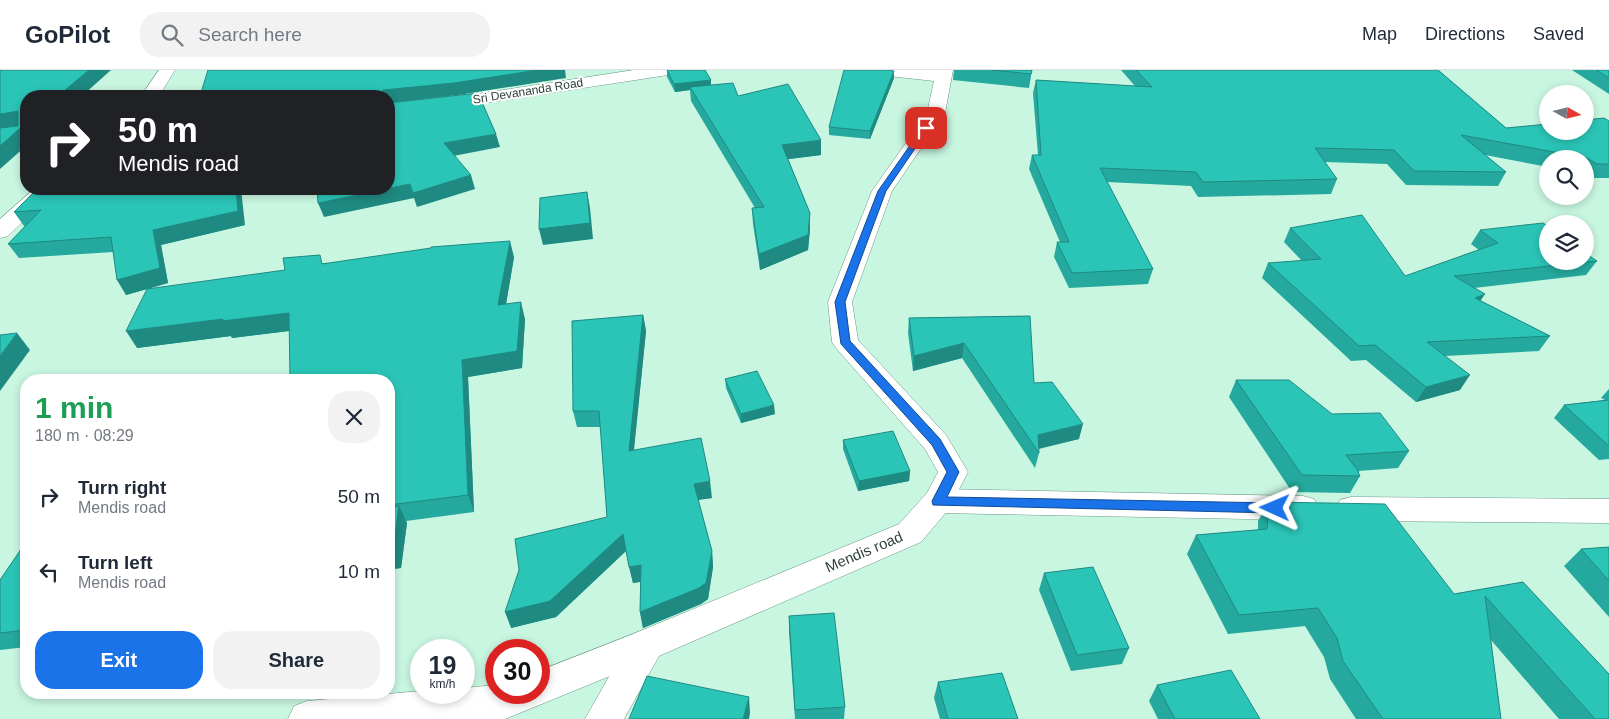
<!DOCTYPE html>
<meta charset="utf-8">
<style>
:root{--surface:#fff;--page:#f2f2f3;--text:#1f2937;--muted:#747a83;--line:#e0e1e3;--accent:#1a73e8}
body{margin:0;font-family:Arial,sans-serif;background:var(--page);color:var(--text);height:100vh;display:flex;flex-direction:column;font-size:19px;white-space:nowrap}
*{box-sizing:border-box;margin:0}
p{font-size:16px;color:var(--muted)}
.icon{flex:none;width:28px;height:28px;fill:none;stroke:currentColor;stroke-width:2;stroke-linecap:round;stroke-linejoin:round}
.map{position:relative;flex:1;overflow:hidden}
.drawer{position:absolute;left:20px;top:304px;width:375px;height:325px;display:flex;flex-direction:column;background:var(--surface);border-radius:20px;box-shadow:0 2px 8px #0003}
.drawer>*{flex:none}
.guide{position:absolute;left:20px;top:20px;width:375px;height:105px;border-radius:20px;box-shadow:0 2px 8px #0003;background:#202124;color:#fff;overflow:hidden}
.needle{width:32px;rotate:98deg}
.tools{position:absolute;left:1539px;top:15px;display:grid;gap:10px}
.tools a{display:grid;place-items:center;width:55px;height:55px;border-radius:50%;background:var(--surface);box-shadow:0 2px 8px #0003;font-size:25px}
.speed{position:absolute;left:410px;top:569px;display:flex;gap:10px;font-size:25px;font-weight:700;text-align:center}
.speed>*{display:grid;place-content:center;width:65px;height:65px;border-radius:50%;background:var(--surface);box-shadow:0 2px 8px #0003;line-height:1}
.speed small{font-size:12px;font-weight:400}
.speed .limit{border:8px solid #d22;background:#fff;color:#111}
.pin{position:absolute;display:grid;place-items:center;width:42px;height:42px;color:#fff;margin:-21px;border-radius:10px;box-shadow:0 2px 8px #0006}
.me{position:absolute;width:55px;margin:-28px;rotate:271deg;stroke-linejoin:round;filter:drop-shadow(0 0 4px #0008)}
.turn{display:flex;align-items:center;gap:18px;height:105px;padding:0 15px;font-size:22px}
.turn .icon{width:65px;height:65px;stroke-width:2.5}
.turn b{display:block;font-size:35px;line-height:42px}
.round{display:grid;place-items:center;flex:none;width:52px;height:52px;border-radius:20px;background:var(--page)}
.head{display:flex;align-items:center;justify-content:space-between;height:85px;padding:0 15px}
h1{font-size:30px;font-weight:700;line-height:38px;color:#1e9e55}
.button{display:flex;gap:10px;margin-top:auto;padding:10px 15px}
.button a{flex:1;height:58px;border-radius:20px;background:var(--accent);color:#fff;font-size:20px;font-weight:700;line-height:58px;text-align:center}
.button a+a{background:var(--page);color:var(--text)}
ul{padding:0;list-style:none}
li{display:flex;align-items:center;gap:15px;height:75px;padding:0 15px}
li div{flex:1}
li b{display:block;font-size:19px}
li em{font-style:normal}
header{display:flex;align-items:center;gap:30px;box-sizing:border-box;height:70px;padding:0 25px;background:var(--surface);border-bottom:1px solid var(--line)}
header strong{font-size:24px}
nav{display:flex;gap:28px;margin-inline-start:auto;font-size:18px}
.search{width:350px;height:45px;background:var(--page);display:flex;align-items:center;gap:12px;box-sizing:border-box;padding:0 18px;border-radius:20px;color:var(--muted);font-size:19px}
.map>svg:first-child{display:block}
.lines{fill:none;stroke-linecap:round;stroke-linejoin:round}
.minor-casing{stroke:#6b9683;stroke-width:1}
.tertiary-casing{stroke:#6b9683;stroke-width:1}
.minor{fill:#fff;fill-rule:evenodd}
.tertiary{fill:#fff;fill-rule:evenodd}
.wall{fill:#25a99e}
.shaded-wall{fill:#1e8a81}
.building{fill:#2bc5b8;stroke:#1e8a81}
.route{fill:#1a73e8;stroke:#114b97}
.labels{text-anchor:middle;stroke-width:4;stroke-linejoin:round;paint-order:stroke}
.far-street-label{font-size:12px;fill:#2f423a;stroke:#fff}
.street-label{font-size:15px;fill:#2f423a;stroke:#fff}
</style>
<header>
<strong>GoPilot</strong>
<div class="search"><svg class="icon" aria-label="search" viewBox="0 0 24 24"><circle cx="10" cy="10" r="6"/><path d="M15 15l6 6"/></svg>Search here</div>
<nav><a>Map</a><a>Directions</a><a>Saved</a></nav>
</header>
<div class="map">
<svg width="1609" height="649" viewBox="0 0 1609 649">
<rect width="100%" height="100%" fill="#c8f6e1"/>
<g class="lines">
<g class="minor-casing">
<g id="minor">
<path d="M 34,119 L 56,119 L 8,166 L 0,168 L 0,149 Z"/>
<path d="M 938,419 L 1303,426 L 1314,429 L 1319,438 L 1314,447 L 1303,450 L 938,443 L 927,439 L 923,431 L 927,423 Z"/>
<path d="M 1351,427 L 1609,429 L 1609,453 L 1351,451 L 1340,448 L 1335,439 L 1340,430 Z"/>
<path d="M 646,559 L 659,564 L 664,575 L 659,586 L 505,649 L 288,649 L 294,636 L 307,631 L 421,621 L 464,622 L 464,618 L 496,615 L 496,622 L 539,622 L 539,601 Z"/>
</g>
</g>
<g class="tertiary-casing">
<g id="tertiary">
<path d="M 159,0 L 175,0 L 159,26 L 141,26 Z"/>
<path d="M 634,0 L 676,0 L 674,4 L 668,5 L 458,37 L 389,44 L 389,34 L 458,27 Z"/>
<path d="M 872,0 L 953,0 L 945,43 L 892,121 L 852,232 L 858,270 L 946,365 L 968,402 L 949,439 L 921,472 L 659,586 L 624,649 L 585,649 L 633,564 L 899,454 L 927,423 L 938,402 L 925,379 L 836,278 L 832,272 L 828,232 L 872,121 L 927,43 L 934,11 L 880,5 L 874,4 Z"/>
</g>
</g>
<use href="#minor" class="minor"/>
<use href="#tertiary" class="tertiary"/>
</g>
<g class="wall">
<path d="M 667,0 L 711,10 L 711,15 L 738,26 L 821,85 L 788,89 L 810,143 L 810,159 L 808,180 L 760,200 L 753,154 L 752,138 L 755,138 L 691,31 L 690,20 L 675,22 L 667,7 Z"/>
<path d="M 954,0 L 1032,0 L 1029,18 L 953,10 Z"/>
<path d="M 1121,0 L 1438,0 L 1506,58 L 1609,51 L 1609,108 L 1588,108 L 1585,107 L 1585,89 L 1548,89 L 1548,97 L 1485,85 L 1506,102 L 1498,116 L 1406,115 L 1387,94 L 1325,92 L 1337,109 L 1331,124 L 1198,127 L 1191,116 L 1107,112 L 1153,199 L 1148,214 L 1069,218 L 1054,187 L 1057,172 L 1060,172 L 1029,99 L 1032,85 L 1038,85 L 1033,23 L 1036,10 L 1135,16 Z"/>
<path d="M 1572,0 L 1609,0 L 1609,24 Z"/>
<path d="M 894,8 L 870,69 L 829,65 L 829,57 Z"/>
<path d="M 37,119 L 245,155 L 161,175 L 168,213 L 126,225 L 113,182 L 19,188 L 8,174 L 25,156 L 24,156 L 14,142 Z"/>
<path d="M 1290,158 L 1405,206 L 1479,180 L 1471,174 L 1480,160 L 1597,191 L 1586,205 L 1474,218 L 1481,231 L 1550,266 L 1539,281 L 1445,286 L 1460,320 L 1416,332 L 1366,290 L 1351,291 L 1262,208 L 1268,193 L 1302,191 L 1284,172 Z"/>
<path d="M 514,187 L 506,234 L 525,249 L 522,298 L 468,307 L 474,442 L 406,451 L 407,453 L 401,498 L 393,499 L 389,524 L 389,310 L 289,261 L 232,268 L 231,266 L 137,278 L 285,200 L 324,193 Z"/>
<path d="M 643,245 L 646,261 L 634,380 L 712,428 L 698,430 L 712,481 L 713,497 L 708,529 L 701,534 L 643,558 L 640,542 L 641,512 L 633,513 L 626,481 L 556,547 L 511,558 L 607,447 L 601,357 L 577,357 L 573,341 Z"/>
<path d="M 1030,246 L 1034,313 L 1079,369 L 1039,379 L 1039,383 L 1035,398 L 962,288 L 913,301 L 908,263 L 909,248 Z"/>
<path d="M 725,309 L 775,344 L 741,353 L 726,318 Z"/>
<path d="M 1236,310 L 1332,344 L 1409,381 L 1398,398 L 1358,401 L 1359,402 L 1359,404 L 1360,406 L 1350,423 L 1292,422 L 1229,327 Z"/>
<path d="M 1609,319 L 1609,389 L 1599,390 L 1554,348 L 1564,335 L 1605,330 L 1601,328 Z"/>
<path d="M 843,370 L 910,401 L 909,411 L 858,421 L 843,379 Z"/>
<path d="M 1269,432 L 1454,524 L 1523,512 L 1609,649 L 1559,649 L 1491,570 L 1501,649 L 1356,649 L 1330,609 L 1324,587 L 1305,556 L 1228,564 L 1187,484 L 1196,465 L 1258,460 L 1258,451 Z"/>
<path d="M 26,472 L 26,577 L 0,580 L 0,510 Z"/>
<path d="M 1609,477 L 1609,547 L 1564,496 L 1581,479 Z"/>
<path d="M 1044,503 L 1129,578 L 1122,594 L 1071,601 L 1039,520 Z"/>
<path d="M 789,546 L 845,637 L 844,649 L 795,649 L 789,562 Z"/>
<path d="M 938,612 L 1018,649 L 940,649 L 934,628 Z"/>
<path d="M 1157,615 L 1260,649 L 1158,649 L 1149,631 Z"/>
</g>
<g class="shaded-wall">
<path d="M 88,0 L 111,0 L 82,26 L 58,26 Z"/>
<path d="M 538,0 L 565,0 L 566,8 L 458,25 L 389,33 L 389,26 L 383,26 L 383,20 Z"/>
<path d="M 894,1 L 894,8 L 870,69 L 870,61 Z"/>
<path d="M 711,10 L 711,17 L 690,17 L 690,20 L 675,22 L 674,14 Z"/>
<path d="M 18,41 L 26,53 L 26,76 L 0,99 L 0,44 Z"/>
<path d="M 496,64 L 500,77 L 448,87 L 444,73 Z"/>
<path d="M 821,70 L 821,85 L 782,90 L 782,75 Z"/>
<path d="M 471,105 L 475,119 L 417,137 L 414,128 L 324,147 L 318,133 L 410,114 Z"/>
<path d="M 236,119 L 241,119 L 245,155 L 161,175 L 168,213 L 126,225 L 117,210 L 153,160 Z"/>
<path d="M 587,122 L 590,138 L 593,169 L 543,175 L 539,159 Z"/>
<path d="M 810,143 L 810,159 L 808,180 L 760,200 L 759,184 Z"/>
<path d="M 510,171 L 514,187 L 503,252 L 498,235 Z"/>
<path d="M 1485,224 L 1475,239 L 1475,228 Z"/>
<path d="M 521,232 L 525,249 L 522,298 L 468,307 L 474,442 L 468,425 L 462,290 Z"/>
<path d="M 289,243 L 297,260 L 232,268 L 231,266 L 137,278 L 126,261 L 223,249 Z"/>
<path d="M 643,245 L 646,261 L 632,397 L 629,381 Z"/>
<path d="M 17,263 L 30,280 L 0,321 L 0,286 Z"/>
<path d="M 964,273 L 962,288 L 913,301 L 914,286 Z"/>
<path d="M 1470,305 L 1460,320 L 1416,332 L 1426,317 Z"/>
<path d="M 774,335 L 775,344 L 741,353 L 741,344 Z"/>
<path d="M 1083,354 L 1079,369 L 1036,379 L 1038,365 Z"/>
<path d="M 910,401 L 909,411 L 858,421 L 859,411 Z"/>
<path d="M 710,411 L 712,428 L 696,430 L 694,414 Z"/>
<path d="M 399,436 L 407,453 L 401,498 L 393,499 L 389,524 L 389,481 Z"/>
<path d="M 623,464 L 627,480 L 556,547 L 511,558 L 505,542 Z"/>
<path d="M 712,481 L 713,497 L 708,529 L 701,534 L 643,558 L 640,542 Z"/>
<path d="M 641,495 L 644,511 L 633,513 L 629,497 Z"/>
<path d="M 749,627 L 750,643 L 749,649 L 743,649 Z"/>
</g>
<g class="building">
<path d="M 0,0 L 89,0 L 58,26 L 26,26 L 26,53 L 0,76 L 0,58 L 18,56 L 18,41 L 0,44 Z"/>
<path d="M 208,0 L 538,0 L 454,13 L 383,20 L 383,26 L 200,26 Z"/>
<path d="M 667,0 L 705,0 L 711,10 L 674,14 Z"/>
<path d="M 844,0 L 888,0 L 894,1 L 870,61 L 829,57 Z"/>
<path d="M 992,0 L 1032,0 L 1031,4 Z"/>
<path d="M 1136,0 L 1438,0 L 1506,58 L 1548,54 L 1548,61 L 1585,61 L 1585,50 L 1604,48 L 1609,51 L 1609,94 L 1597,94 L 1587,88 L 1461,65 L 1506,102 L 1414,101 L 1394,80 L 1315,78 L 1337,109 L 1203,112 L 1196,102 L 1100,98 L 1153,199 L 1072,203 L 1057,172 L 1069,172 L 1032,85 L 1041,85 L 1036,10 L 1152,17 Z"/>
<path d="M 1596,0 L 1609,0 L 1609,8 Z"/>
<path d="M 733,13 L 738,26 L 788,14 L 821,70 L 782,75 L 810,143 L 808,165 L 759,184 L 752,138 L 764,137 L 690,17 Z"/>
<path d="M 478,23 L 496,64 L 444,73 L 471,105 L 413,123 L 410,114 L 389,118 L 389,33 Z"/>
<path d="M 37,119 L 236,119 L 238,141 L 153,160 L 160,198 L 117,210 L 111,167 L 8,174 L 41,140 L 14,142 Z"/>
<path d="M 317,119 L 387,119 L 318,133 Z"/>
<path d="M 587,122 L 590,153 L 539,159 L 540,128 Z"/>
<path d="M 1362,145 L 1405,206 L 1498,173 L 1480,160 L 1543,153 L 1548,156 L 1548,191 L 1585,191 L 1585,183 L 1597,191 L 1454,206 L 1485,224 L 1475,228 L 1550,266 L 1427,272 L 1470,305 L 1426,317 L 1375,275 L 1359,276 L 1268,193 L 1321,189 L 1290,158 Z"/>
<path d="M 510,171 L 498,235 L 521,232 L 517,281 L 462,290 L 468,425 L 389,435 L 389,310 L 290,310 L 289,243 L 222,251 L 223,249 L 126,261 L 147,219 L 285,200 L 283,188 L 320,185 L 322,194 L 431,178 L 431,177 Z"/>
<path d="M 643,245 L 629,381 L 701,368 L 710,411 L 694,414 L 712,481 L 706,513 L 699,518 L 640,542 L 641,495 L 629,497 L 623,464 L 550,531 L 505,542 L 519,500 L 515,469 L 607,447 L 599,341 L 573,341 L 572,251 Z"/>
<path d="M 1030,246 L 1034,313 L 1052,312 L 1083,354 L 1038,365 L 1039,383 L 964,273 L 914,286 L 909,248 Z"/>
<path d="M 17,263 L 0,286 L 0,265 Z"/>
<path d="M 757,301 L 774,335 L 741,344 L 725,309 Z"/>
<path d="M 1236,310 L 1289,310 L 1332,344 L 1380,343 L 1409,381 L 1346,385 L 1359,402 L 1358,402 L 1360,406 L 1302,405 Z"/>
<path d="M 1609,330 L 1609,376 L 1564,335 Z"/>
<path d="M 893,361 L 910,401 L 859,411 L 843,370 Z"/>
<path d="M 26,429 L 26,436 L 23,437 Z"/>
<path d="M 1269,432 L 1385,434 L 1454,524 L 1523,512 L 1609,604 L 1609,649 L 1595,649 L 1485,526 L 1501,649 L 1383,649 L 1343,591 L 1337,568 L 1318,538 L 1239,545 L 1196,465 L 1267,459 Z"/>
<path d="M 399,436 L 393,481 L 389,481 L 389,438 Z"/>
<path d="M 26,472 L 26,560 L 0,563 L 0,510 Z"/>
<path d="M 1609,477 L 1609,511 L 1581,479 Z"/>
<path d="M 1093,497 L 1129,578 L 1077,585 L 1044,503 Z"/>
<path d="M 834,543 L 845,637 L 795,640 L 789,546 Z"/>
<path d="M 1231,600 L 1260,649 L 1175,649 L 1157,615 Z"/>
<path d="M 1002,603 L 1018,649 L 948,649 L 938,612 Z"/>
<path d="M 647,606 L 749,627 L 743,649 L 629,649 Z"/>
</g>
<path class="route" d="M 923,57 L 929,58 L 886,121 L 845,232 L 850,271 L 940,369 L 959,402 L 947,427 L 1275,433 L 1280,434 L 1282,438 L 1280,441 L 1275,443 L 933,435 L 932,431 L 947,402 L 932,375 L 841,274 L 835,232 L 878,121 Z"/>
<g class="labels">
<g class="far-street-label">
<text transform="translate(528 21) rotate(-9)" y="4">Sri Devananda Road</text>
</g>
<g class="street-label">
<text transform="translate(864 482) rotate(-23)" y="5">Mendis road</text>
</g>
</g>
</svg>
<div class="tools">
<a><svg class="needle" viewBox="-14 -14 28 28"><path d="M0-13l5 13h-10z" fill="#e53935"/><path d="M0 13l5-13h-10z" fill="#747a83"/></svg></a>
<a><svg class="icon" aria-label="search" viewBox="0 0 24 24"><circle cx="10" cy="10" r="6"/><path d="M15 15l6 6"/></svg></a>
<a><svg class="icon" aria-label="layers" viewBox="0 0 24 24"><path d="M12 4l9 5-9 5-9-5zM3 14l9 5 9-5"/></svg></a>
</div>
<div class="speed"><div>19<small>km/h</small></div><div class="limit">30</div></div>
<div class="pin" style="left:926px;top:58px;background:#d93025"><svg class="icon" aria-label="arrive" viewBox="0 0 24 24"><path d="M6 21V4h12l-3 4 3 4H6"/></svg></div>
<svg class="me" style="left:1275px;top:438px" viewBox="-20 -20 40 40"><path d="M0-17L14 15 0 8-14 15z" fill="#1a73e8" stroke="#fff" stroke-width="4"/></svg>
<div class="guide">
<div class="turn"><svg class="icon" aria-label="right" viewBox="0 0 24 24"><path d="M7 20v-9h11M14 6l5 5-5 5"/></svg><div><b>50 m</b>Mendis road</div></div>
</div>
<section class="drawer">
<div class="head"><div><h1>1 min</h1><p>180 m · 08:29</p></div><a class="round"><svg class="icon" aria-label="close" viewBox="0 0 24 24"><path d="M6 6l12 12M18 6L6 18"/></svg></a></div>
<ul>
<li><svg class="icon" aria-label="right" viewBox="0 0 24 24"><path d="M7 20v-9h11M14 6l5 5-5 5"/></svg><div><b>Turn right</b><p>Mendis road</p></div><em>50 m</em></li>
<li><svg class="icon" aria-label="left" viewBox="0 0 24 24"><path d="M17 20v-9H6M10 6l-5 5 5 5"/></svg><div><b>Turn left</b><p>Mendis road</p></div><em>10 m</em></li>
</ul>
<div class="button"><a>Exit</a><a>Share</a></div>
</section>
</div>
